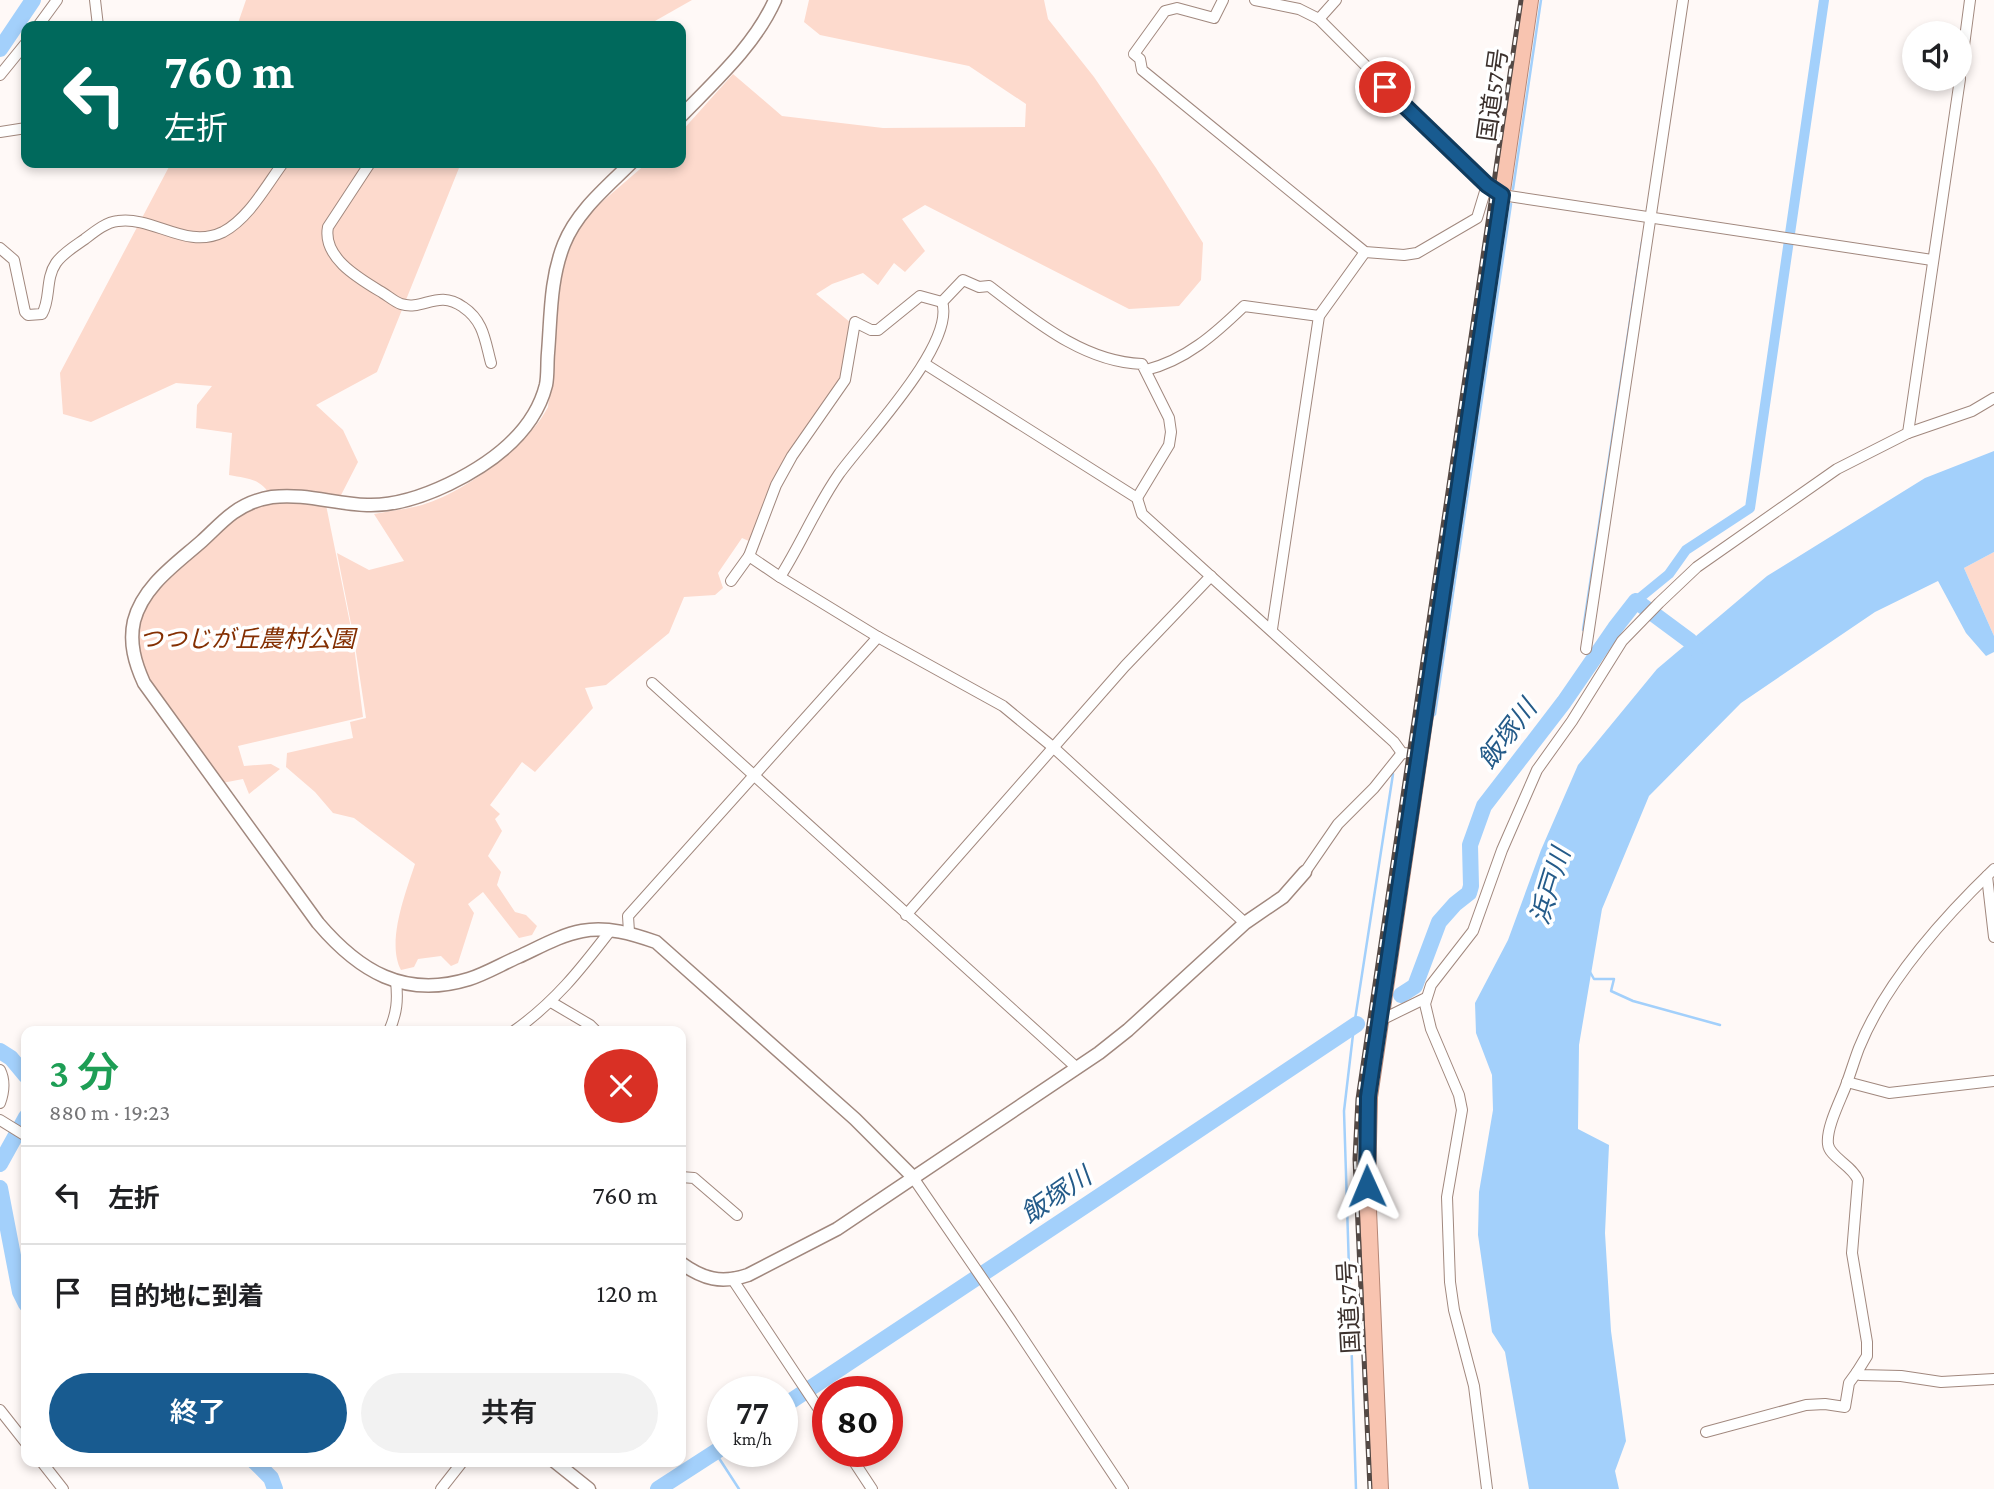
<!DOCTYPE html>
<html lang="ja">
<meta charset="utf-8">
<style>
:root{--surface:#fff;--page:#f2f2f2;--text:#202124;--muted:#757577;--line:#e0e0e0;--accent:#185b90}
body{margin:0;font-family:"Crimson Pro","Noto Sans JP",serif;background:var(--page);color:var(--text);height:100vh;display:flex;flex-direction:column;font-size:26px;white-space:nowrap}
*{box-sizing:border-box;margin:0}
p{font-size:23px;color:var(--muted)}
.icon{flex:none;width:38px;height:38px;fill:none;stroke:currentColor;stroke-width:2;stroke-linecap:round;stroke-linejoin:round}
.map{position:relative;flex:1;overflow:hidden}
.side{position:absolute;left:21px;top:1026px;width:665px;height:441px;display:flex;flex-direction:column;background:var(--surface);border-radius:14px;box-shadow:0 4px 10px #0003}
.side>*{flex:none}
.hud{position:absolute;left:21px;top:21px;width:665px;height:147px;border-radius:14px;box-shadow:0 4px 10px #0003;background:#00695c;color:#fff;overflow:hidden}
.tools{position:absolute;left:1902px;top:21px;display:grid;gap:14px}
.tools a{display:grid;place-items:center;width:70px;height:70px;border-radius:50%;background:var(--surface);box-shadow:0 4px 10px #0003;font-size:35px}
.speed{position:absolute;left:707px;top:1376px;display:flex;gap:14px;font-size:35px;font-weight:700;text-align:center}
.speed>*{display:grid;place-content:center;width:91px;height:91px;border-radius:50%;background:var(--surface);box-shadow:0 4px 10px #0003;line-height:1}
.speed small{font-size:18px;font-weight:400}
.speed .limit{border:10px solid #d22;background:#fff;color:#111}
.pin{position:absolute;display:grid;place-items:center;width:60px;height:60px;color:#fff;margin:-30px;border:4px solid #fff;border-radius:50%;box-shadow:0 2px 7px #0007}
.me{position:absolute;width:77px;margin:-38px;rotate:359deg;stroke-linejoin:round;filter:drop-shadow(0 0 5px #0008)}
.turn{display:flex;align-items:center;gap:24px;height:147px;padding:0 28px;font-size:32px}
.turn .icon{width:91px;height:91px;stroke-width:2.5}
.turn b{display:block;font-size:49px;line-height:60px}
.round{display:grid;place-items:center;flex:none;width:74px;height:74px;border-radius:37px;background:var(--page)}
.summary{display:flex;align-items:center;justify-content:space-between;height:119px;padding:0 28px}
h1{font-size:42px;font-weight:600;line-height:52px;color:#1e9e55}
.cta{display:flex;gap:14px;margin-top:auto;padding:14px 28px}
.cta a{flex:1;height:80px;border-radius:42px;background:var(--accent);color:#fff;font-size:28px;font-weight:600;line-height:80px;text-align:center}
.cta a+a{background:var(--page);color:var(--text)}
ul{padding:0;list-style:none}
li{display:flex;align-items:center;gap:21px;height:98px;padding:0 28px;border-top:2px solid var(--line)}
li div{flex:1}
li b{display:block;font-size:26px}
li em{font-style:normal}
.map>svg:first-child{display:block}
.green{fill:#fddacd}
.water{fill:#a3d0fb}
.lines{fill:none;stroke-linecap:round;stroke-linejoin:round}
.stream{stroke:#a3d0fb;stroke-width:2.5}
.canal{stroke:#a3d0fb;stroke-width:10}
.river{stroke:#a3d0fb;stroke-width:16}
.minor-casing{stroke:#a1887e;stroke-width:12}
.tertiary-casing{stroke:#a1887e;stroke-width:15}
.trunk-casing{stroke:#b68776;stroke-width:18}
.minor{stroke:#fff;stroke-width:10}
.tertiary{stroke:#fff;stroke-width:12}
.trunk{stroke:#f8c4b0;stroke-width:16}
.rail-casing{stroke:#544945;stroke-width:5}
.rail{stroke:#fff;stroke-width:2.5;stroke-dasharray:8;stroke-linecap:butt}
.route-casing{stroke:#103b5e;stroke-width:18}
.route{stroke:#185b90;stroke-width:12}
.labels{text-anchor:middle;stroke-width:7;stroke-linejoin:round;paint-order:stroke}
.street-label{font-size:24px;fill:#3c312d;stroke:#fff}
.park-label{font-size:24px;font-style:italic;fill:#842f02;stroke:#fff}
.water-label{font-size:26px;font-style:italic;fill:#245b89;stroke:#fff}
</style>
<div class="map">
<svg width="1994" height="1489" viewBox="0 0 1994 1489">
<rect width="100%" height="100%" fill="#fff9f7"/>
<g class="green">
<path d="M 246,0 L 692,0 L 655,21 L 627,26 L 237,26 Z"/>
<path d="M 809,0 L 1044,0 L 1048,19 L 1094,77 L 1156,168 L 1203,243 L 1201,280 L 1179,306 L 1129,309 L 925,205 L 902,219 L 925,251 L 905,272 L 894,263 L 878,285 L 863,273 L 832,284 L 816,294 L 851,323 L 842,380 L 789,455 L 751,542 L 742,538 L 718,573 L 723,588 L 715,595 L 684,597 L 669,633 L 606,685 L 585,688 L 593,708 L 535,772 L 522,762 L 490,805 L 500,814 L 495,819 L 502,831 L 488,856 L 501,872 L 497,885 L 515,912 L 526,915 L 537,926 L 532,935 L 519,938 L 483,892 L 468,904 L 474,913 L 458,963 L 451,966 L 441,956 L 418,959 L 414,967 L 401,970 C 386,942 406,892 415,864 L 354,818 L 333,813 L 315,792 L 286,767 L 287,753 L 353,738 L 350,722 L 366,718 L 354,639 L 337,553 L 369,570 L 404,561 L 374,514 C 390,511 407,509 422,505 C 464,493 528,446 548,407 L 562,269 L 581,220 L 647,163 L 681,163 L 681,132 L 733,74 L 782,116 L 883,128 L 1025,127 L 1026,104 L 969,66 L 820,35 L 804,22 Z"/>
<path d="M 171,163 L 461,163 L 377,372 L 316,405 L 343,430 L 358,462 L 338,501 L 325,500 L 353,638 L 363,717 L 238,746 L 244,766 L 271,764 L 280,769 L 249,794 L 243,779 L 217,784 L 144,683 L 133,652 L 142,602 L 234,513 L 271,497 C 261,478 249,479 229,475 L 232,433 L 196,428 L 197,405 L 212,386 L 176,383 L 91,422 L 63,414 L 60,373 Z"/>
<path d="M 1994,552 L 1994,636 L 1964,568 Z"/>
</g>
<path class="water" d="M 1994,451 L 1994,552 L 1964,568 L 1994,636 L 1994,652 L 1986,656 L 1966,633 L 1938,581 L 1875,612 L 1741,703 L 1649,796 L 1602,909 L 1579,1045 L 1578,1129 L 1609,1145 L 1605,1233 L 1611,1331 L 1626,1441 L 1615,1471 L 1619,1489 L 1529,1489 L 1505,1352 L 1492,1332 L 1478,1235 L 1479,1192 L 1493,1110 L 1492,1075 L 1476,1033 L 1475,1003 L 1508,940 L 1541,850 L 1578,765 L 1657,669 L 1767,576 L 1925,478 Z"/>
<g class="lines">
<g class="stream">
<path d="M 1513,189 L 1541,0"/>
<path d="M 1583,630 L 1642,242"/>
<path d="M 1433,716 L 1435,714 L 1511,204"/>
<path d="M 1590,972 L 1594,979 L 1614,979 L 1611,991 L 1633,1001 L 1720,1025"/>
<path d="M 715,1452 L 739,1489"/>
<path d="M 1356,1489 L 1344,1111 L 1354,1026 L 1393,774"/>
</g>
<path class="canal" d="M 1636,601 L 1669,574 L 1686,550 L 1750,508 L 1824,0"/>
<g class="river">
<path d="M 0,49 L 33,0"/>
<path d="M 1401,995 L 1415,986 L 1439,922 L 1455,904 L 1469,893 L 1471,886 L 1470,845 L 1484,806 L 1564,702 L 1615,628 L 1636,601 L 1690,641 L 1704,658"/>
<path d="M 0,1051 L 11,1058 L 26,1076"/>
<path d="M 0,1164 L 26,1117"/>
<path d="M 0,1188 L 20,1292 L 26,1304"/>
<path d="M 782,1407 C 974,1279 1166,1153 1357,1024"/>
<path d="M 254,1461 L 271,1478 L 275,1489"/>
<path d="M 658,1489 L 723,1447"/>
</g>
<g class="minor-casing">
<g id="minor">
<path d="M 95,0 L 98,26"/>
<path d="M 1223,0 L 1214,18 L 1177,8 L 1165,11 L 1134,54 L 1140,59 L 1142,70 L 1365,252 L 1404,255 L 1417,253 L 1477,218 L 1487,185"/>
<path d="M 1255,0 L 1299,9 L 1319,19 L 1451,151 L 1487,185 L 1502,195 L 1932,260"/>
<path d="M 1319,19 L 1336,0"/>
<path d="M 38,26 L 57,0"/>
<path d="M 0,75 L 26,43"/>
<path d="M 1960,76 L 1970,0"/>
<path d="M 0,132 L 26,128"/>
<path d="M 370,163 L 328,227 C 322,258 360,279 383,293 C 388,296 395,302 401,304 C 423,311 438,289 463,307 C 484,321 485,341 491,363"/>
<path d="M 0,248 L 14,260 L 25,312 L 28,315 L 42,314 C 51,299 45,279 56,263 C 63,253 75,246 85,239 C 94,232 106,222 118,221 C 154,216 186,250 223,232 C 249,218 266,186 283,163"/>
<path d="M 942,302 L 963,280 L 979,287 L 989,286 C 1034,320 1083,362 1142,364 L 1169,418 L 1171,432 L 1169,445 L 1137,498"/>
<path d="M 925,364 L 1137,498 L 1142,514 L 1394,742 L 1402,753 L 1419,754"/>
<path d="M 1146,370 C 1186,360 1215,334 1244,306 L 1319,316"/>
<path d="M 1908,433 L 1960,79"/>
<path d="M 749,556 L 776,485 L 792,456 L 845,380 L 855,322 L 871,330 L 878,330 L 920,296 L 942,302"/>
<path d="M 780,577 C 801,544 816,507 839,474 C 864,439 956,344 942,302"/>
<path d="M 731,581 L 749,556 L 780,577 L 878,637 L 1003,706 L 1054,748 L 1245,923"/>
<path d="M 1272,629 L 1319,316 L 1365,252"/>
<path d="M 1586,649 L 1683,0"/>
<path d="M 652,683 L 1077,1068"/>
<path d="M 1994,869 C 1943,918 1886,981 1859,1048 C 1854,1061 1850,1075 1845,1088 C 1839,1103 1826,1129 1828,1144 C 1829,1157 1852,1165 1858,1180 L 1852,1253 L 1867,1342 L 1867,1356 L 1857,1372 L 1860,1375 L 1901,1376 L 1941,1382 L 1994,1379"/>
<path d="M 1305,872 L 1338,824 L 1374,788 L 1402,753"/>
<path d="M 1987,876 L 1994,937"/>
<path d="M 906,915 L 1125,666 L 1211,576"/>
<path d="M 629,932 L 628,916 L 878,637"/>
<path d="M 551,1002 L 590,1025 L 596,1031"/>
<path d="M 1379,1021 L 1426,998"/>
<path d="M 389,1031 C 397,1013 398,1000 396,981"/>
<path d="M 514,1031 C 555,1002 580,970 610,931"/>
<path d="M 0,1070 C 5,1080 4,1092 0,1103"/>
<path d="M 1847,1082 L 1889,1093 L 1994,1081"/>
<path d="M 0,1120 L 26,1136"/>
<path d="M 912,1176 L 1010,1319 L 1123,1489"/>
<path d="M 681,1177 L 694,1178 L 737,1215"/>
<path d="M 733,1280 L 828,1423"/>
<path d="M 0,1410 L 26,1443"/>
<path d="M 1706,1432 L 1806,1405 L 1825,1404 L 1845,1407 L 1849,1383 L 1857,1372"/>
<path d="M 847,1451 L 872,1489"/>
<path d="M 41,1461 L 63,1489"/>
<path d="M 441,1489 L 463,1461"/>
<path d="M 1487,1489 L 1474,1386 L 1454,1310 L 1450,1282 L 1447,1197 L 1462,1110 L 1459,1095 L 1431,1029 L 1425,1004 L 1431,985 L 1473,931 L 1502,850 L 1537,770 L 1572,721 L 1622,641 L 1659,603 L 1697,567 L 1837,469 L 1908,433 L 1972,411 L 1994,398"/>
</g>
</g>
<g class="tertiary-casing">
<g id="tertiary">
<path d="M 681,116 C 715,81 755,45 775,0"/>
<path d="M 631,163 C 607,187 577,211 564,244 C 550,279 551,316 548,353 C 547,364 548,375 546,385 C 534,433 490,464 449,484 C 424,496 395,506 367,505 C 335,504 305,493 272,497 C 259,499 244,505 233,513 C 222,521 212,532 202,541 C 176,564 143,586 134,621 C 129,643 135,663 144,683 L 318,923 C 359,971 404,999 469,979 C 485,974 502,964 518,957 C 538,948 560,935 582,931 C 607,926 633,934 656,942 L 855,1119 L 912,1176"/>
<path d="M 681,1263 C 703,1279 721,1284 748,1275 L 837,1229 L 1099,1053 L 1128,1030 L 1245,923 L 1283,897 L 1305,872"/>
<path d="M 554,1461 L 589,1489"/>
</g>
</g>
<g class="trunk-casing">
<path id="trunk" d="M 1380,1489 L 1367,1186 L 1369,1097 L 1530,0"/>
</g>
<use href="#minor" class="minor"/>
<use href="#tertiary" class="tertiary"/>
<use href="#trunk" class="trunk"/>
<g class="rail-casing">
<path id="rail" d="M 1370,1489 L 1355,1159 L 1358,1099 L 1521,0"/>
</g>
<use href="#rail" class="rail"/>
</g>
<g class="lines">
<g class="route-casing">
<path id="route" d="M 1367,1186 L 1368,1097 L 1502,195 L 1487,185 L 1385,87"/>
</g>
<use href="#route" class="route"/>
</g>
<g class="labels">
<g class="street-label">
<text transform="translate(1493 95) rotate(-82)" y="8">国道57号</text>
<text transform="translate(1349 1307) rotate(-93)" y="8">国道57号</text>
</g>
<g class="park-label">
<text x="247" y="647">つつじが丘農村公園</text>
</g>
<g class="water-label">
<text transform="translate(1507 734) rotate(-53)" y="9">飯塚川</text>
<text transform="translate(1550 886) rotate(-73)" y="9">浜戸川</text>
<text transform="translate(1056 1195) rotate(-34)" y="9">飯塚川</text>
</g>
</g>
</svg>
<div class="tools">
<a><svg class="icon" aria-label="sound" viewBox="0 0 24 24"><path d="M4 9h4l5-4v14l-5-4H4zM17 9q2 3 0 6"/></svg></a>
</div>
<div class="speed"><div>77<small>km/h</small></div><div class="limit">80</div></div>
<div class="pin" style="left:1385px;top:87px;background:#d93025"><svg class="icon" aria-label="arrive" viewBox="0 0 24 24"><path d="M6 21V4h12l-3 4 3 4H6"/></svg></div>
<svg class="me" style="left:1367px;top:1186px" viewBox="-20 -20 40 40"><path d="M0-17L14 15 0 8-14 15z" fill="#185b90" stroke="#fff" stroke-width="4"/></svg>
<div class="hud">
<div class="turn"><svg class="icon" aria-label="left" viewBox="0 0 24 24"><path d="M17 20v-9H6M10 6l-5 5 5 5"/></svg><div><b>760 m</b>左折</div></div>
</div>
<section class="side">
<div class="summary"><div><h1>3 分</h1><p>880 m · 19:23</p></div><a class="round" style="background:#d93025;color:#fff"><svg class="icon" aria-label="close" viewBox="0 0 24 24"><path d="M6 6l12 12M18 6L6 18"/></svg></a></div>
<ul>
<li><svg class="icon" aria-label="left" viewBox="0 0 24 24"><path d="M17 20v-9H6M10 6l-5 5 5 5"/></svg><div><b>左折</b></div><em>760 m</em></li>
<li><svg class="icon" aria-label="arrive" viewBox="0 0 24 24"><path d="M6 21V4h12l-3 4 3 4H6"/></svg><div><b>目的地に到着</b></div><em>120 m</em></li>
</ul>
<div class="cta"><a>終了</a><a>共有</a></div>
</section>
</div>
